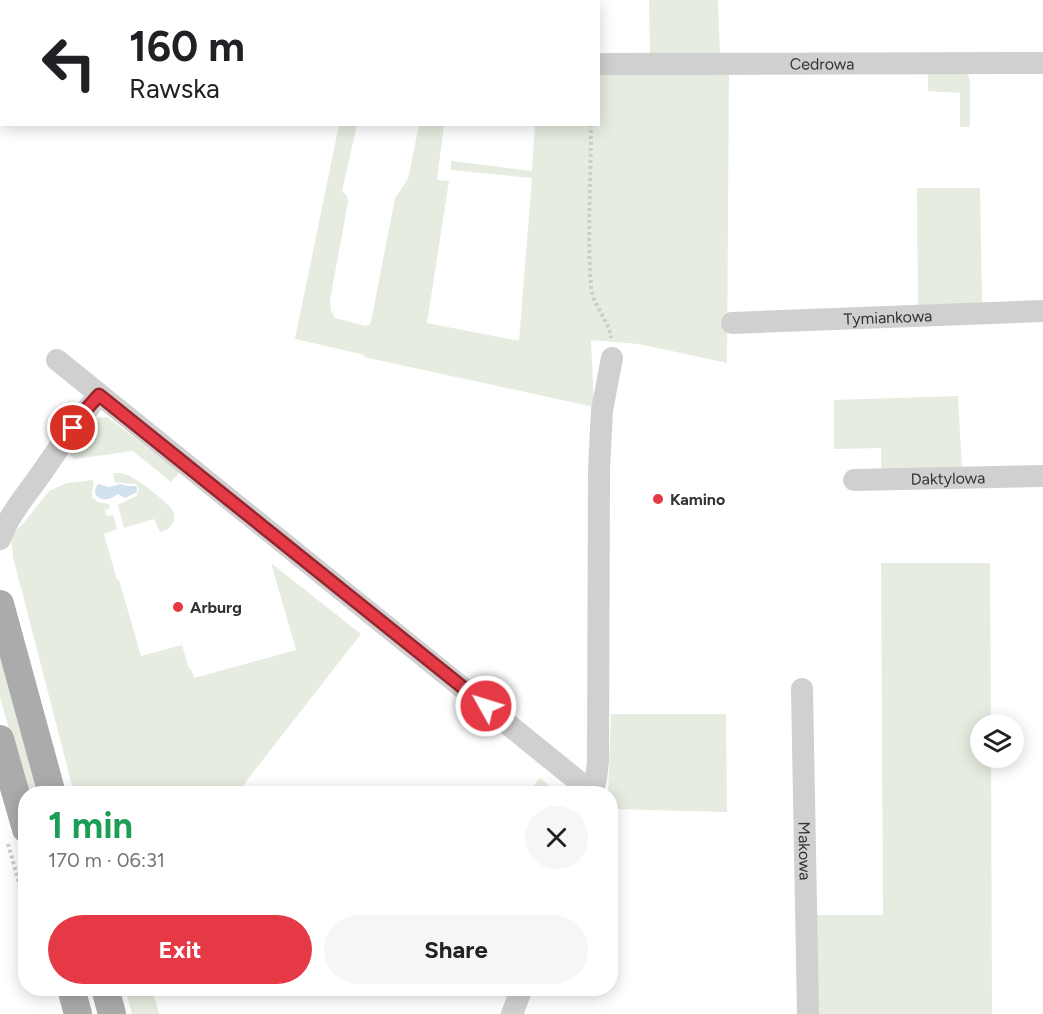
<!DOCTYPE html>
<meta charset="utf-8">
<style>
:root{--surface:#fff;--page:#f6f6f6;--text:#202124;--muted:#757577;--accent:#e63946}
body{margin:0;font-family:Figtree,sans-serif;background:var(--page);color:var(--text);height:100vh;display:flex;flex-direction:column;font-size:22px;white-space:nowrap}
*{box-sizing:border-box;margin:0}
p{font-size:20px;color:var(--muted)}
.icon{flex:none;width:33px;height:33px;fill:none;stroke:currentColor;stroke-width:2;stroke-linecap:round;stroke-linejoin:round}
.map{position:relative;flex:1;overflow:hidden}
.side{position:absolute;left:18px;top:786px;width:600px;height:210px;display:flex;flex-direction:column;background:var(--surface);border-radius:24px;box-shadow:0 3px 15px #0003}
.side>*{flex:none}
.banner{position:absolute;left:0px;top:0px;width:600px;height:126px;box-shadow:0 3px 15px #0003;background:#fff;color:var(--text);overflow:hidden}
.buttons{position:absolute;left:970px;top:714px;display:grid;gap:12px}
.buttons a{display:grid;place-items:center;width:54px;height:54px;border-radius:50%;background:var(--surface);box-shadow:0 3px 15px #0003;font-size:30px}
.pin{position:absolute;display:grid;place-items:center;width:51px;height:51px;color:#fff;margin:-26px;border:3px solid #fff;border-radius:50%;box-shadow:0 2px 6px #0007}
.me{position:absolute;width:66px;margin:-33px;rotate:309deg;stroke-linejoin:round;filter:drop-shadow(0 0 4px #0008)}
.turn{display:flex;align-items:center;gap:21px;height:126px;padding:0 30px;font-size:27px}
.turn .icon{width:78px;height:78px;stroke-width:2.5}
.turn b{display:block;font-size:42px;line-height:51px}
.round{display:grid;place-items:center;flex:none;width:63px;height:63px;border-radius:32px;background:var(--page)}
.overview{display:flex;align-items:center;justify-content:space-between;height:102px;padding:0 30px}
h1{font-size:36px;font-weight:700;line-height:45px;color:#1e9e55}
.primary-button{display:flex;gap:12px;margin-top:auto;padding:12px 30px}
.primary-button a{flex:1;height:69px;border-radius:36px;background:var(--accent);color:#fff;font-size:24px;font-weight:700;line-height:69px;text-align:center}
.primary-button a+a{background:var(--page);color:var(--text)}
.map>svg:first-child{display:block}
.green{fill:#e6ecdf}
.water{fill:#cfe2ee}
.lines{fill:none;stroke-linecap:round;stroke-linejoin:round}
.path{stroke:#cdcdcd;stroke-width:4;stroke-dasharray:3 3;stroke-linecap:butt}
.minor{stroke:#d0d0d0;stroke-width:22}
.major{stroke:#ababab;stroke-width:28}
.route-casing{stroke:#96252e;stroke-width:15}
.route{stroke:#e63946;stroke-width:10}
.poi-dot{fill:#e63946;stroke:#fff;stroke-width:2}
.labels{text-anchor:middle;stroke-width:6;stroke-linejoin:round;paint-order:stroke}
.street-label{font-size:16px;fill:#333;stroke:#fff}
.poi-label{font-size:16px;font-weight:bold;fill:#333;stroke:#fff;text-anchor:start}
</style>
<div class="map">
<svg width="1043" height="1014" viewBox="0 0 1043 1014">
<rect width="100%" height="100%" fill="#fff"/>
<g class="green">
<path d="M 649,0 L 718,0 L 720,54 L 650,53 Z"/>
<path d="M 928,68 L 962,69 L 969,77 L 970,82 L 970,127 L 960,127 L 960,93 L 928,91 Z"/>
<path d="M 599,72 L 729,72 L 727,363 L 639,344 L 591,340 L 594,407 L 364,357 L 365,355 L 295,339 L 339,125 L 357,125 L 342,191 L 347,196 L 348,202 L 330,300 L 331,310 L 335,318 L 365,326 L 369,325 L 371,322 L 395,198 L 408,179 L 419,125 L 444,125 L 437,180 L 449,181 L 427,323 L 519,341 L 532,178 L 451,170 L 451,161 L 532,171 L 535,125 L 598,124 Z"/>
<path d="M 917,188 L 980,188 L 982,305 L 918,308 Z"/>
<path d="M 958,396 L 962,470 L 881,472 L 881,448 L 834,449 L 834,400 Z"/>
<path d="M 107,417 L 180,472 L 171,482 L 133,451 L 75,459 L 70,456 L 72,449 L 97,418 Z"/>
<path d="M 113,473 C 118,473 122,473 127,475 C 135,477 170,504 173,511 C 178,522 169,530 160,532 L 154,519 L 124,528 L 118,505 L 136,496 L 139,490 L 136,484 C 131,484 118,482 115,483 Z"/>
<path d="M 93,480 C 95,486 91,491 92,497 L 98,502 L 109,504 L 110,508 L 105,510 L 107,516 L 113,515 L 117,529 L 104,534 L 117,580 L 119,580 L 141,656 L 182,645 L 189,669 L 191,669 L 194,678 L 296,650 L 271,563 L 361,634 L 237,793 L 74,793 L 13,557 L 11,537 L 14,532 L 22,525 L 49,491 L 67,483 Z"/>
<path d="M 881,563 L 990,563 L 991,724 L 981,724 L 981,758 L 991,758 L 992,1014 L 815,1014 L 813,915 L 883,915 Z"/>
<path d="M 0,657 L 38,793 L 27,793 L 0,697 Z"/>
<path d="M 611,714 L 726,714 L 727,812 L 611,809 L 610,794 L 608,793 Z"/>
<path d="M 540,778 L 557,792 L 557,793 L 527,793 Z"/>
<path d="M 125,989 L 152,989 L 159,1014 L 132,1014 Z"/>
</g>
<path class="water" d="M 98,484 L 109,487 L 120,484 L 127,486 L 136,486 L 137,489 L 137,492 L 125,498 L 118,494 C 115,496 112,498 108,499 C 98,501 91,493 98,484 Z"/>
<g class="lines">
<g class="path">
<path d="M 591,124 C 591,178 587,233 591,287 C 593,306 609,320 611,338"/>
<path d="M 8,844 L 26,908"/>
</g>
<g class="minor">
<path id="s1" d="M 598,64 L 1043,63"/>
<path id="s2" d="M 732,323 L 1043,311"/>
<path d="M 57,360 L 578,781 L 590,794"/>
<path id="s3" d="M 854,480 L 1043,476"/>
<path d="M 0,539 C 9,514 28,493 43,471 C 61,445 78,419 99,395"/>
<path id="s4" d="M 802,689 L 808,1014"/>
<path d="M 592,794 L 596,779 L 598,761 L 599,470 L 602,410 L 612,358"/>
<path d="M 512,1014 L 522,988"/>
</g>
<g class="major">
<path d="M 0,604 L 52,794"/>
<path d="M 0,739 L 26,829"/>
<path d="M 71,988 L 78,1014"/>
<path d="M 105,988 L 112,1014"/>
</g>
</g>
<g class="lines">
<g class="route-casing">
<path id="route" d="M 73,428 L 83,413 L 99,395 L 486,706"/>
</g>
<use href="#route" class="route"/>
</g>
<g class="poi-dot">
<circle cx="658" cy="499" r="6"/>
<circle cx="178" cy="607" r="6"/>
</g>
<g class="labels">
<g class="street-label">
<text dy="6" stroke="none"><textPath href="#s1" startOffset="224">Cedrowa</textPath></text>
<text dy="6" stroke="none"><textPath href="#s2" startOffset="156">Tymiankowa</textPath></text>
<text dy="6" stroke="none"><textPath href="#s3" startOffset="94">Daktylowa</textPath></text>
<text dy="6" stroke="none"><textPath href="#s4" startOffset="162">Makowa</textPath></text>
</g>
<g class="poi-label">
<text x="670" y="505">Kamino</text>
<text x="190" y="613">Arburg</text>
</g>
</g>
</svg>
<div class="buttons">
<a><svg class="icon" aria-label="layers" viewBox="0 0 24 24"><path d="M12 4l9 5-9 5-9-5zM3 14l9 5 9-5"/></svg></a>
</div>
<div class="pin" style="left:73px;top:428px;background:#d93025"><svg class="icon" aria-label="arrive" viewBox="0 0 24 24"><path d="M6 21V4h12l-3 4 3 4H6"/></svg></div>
<svg class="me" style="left:486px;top:706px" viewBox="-20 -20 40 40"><circle r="17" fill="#e63946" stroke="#fff" stroke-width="3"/><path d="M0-11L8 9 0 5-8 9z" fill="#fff"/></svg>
<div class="banner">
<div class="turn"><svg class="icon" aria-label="left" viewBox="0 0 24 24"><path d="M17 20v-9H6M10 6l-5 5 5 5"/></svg><div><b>160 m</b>Rawska</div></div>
</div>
<section class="side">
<div class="overview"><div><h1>1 min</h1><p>170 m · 06:31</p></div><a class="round"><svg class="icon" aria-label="close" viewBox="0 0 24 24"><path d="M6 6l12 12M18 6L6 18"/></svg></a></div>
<div class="primary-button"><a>Exit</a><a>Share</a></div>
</section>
</div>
